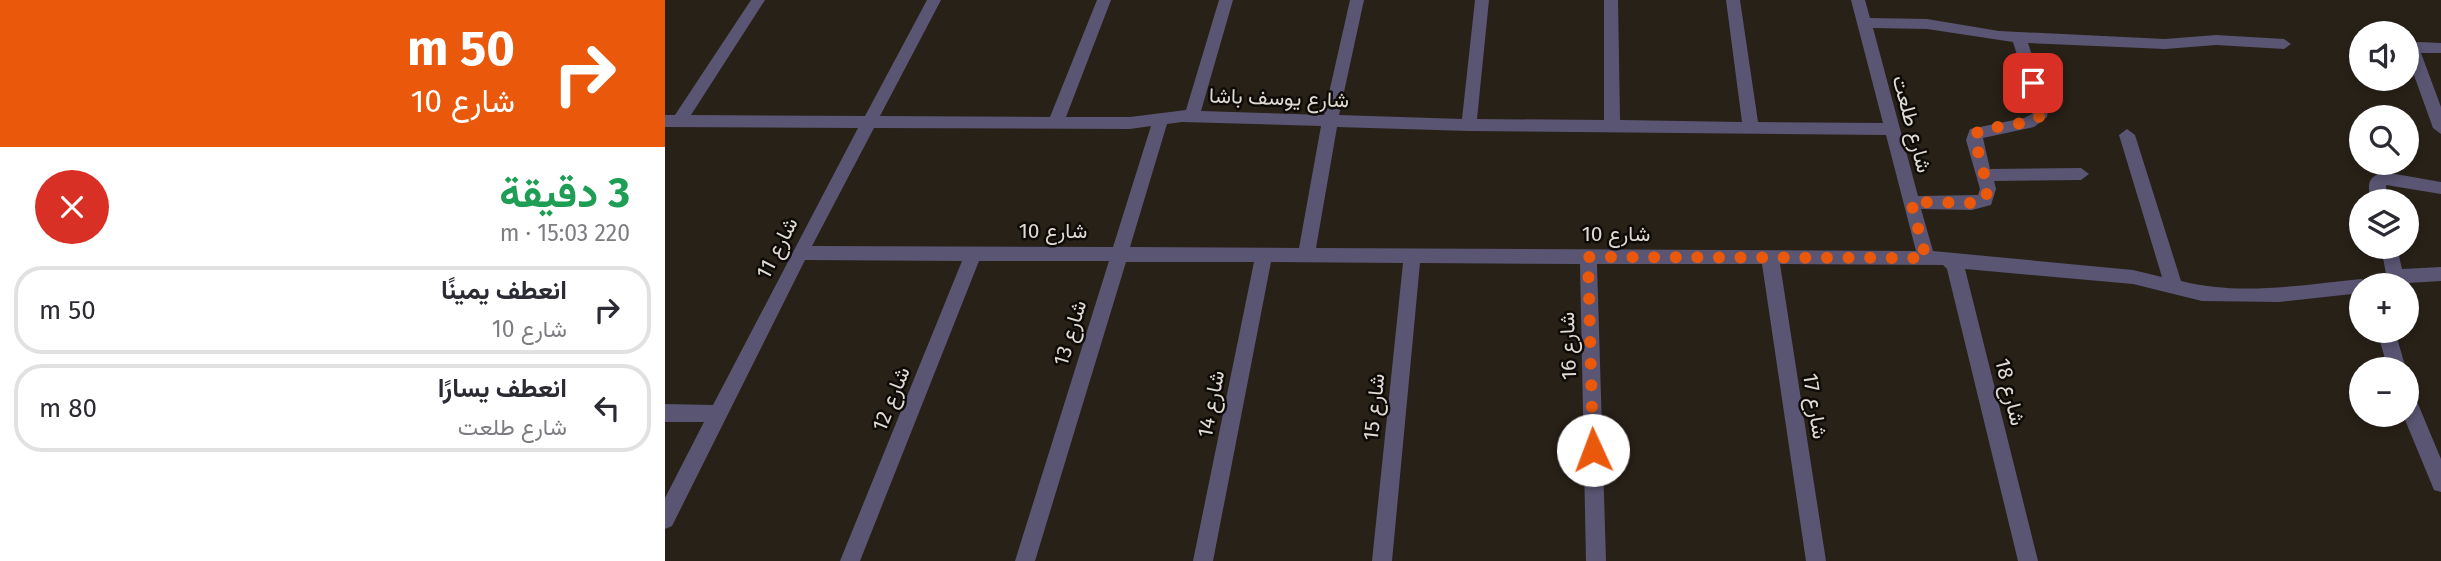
<!DOCTYPE html>
<html lang="ar">
<meta charset="utf-8">
<style>
:root{--surface:#fff;--page:#f7f7f7;--text:#2b2b33;--muted:#7c7c81;--line:#e1e1e2}
body{margin:0;font-family:"Fira Sans",Vazirmatn,sans-serif;background:var(--page);color:var(--text);direction:rtl;height:100vh;display:flex;flex-direction:column;font-size:26px;white-space:nowrap}
*{box-sizing:border-box;margin:0}
p{font-size:23px;color:var(--muted)}
.icon{flex:none;width:38px;height:38px;fill:none;stroke:currentColor;stroke-width:2;stroke-linecap:round;stroke-linejoin:round}
.map{position:relative;flex:1;overflow:hidden;direction:ltr}
.sheet{display:flex;flex-direction:column;background:var(--surface);width:665px}
.sheet>*{flex:none}
.hud{background:#ea580c;color:#fff;overflow:hidden}
.buttons{position:absolute;left:1684px;top:21px;display:grid;gap:14px}
.buttons a{display:grid;place-items:center;width:70px;height:70px;border-radius:50%;background:var(--surface);box-shadow:0 4px 10px #0003;font-size:35px}
.pin{position:absolute;display:grid;place-items:center;width:60px;height:60px;color:#fff;margin:-30px;border-radius:14px;box-shadow:0 4px 10px #0006}
.me{position:absolute;width:77px;margin:-38px;rotate:358deg;stroke-linejoin:round;filter:drop-shadow(0 0 5px #0008)}
.turn{display:flex;align-items:center;gap:24px;height:147px;padding:0 35px;font-size:32px}
.turn .icon{width:91px;height:91px;stroke-width:2.5}
.turn b{display:block;font-size:49px;line-height:60px}
.round{display:grid;place-items:center;flex:none;width:74px;height:74px;border-radius:37px;background:var(--page)}
.summary{display:flex;align-items:center;justify-content:space-between;height:119px;padding:0 35px}
h1{font-size:42px;font-weight:700;line-height:52px;color:#1e9e55}
ul{padding:0;list-style:none}
li{display:flex;align-items:center;gap:21px;height:88px;margin:0 14px 10px;padding:0 21px;border:4px solid var(--line);border-radius:28px}
li div{flex:1}
li b{display:block;font-size:26px}
li em{font-style:normal}
main{display:flex;flex:1;min-height:0}
.map>svg:first-child{display:block}
.lines{fill:none;stroke-linecap:round;stroke-linejoin:round}
.minor{fill:#5a5573;fill-rule:evenodd}
.route{stroke:#ea580c;stroke-width:12;stroke-dasharray:0 21.6}
.labels{text-anchor:middle;stroke-width:5;stroke-linejoin:round;paint-order:stroke}
.street-label{font-size:21px;fill:#e0dad5;stroke:#0e0b07}
</style>
<main>
<div class="map">
<svg width="1776" height="561" viewBox="0 0 1776 561">
<rect width="100%" height="100%" fill="#282118"/>
<g class="lines">
<g class="minor">
<path d="M 86,0 L 100,0 L 26,115 L 200,116 L 262,0 L 276,0 L 215,116 L 385,117 L 432,0 L 446,0 L 401,117 L 465,117 L 521,110 L 554,0 L 568,0 L 536,111 L 659,115 L 685,0 L 699,0 L 674,115 L 797,119 L 810,0 L 824,0 L 812,119 L 939,120 L 939,0 L 953,0 L 955,120 L 1077,122 L 1061,0 L 1075,0 L 1093,122 L 1218,123 L 1186,0 L 1200,0 L 1205,18 L 1262,19 L 1334,31 L 1500,39 L 1551,35 L 1619,39 L 1626,44 L 1619,49 L 1551,45 L 1500,49 L 1363,43 L 1384,106 L 1382,117 L 1369,127 L 1318,138 L 1325,169 L 1416,168 L 1424,174 L 1416,180 L 1329,181 L 1331,189 L 1326,205 L 1307,210 L 1256,209 L 1268,251 L 1468,270 L 1497,277 L 1454,135 L 1462,129 L 1470,135 L 1516,281 C 1574,296 1637,285 1696,279 L 1702,281 L 1704,285 L 1696,285 L 1696,293 L 1614,302 L 1537,301 L 1468,284 L 1300,269 L 1373,561 L 1353,561 L 1282,269 L 1278,265 L 1115,264 L 1161,561 L 1141,561 L 1097,264 L 932,264 L 941,561 L 921,561 L 915,264 L 755,263 L 727,561 L 707,561 L 738,263 L 606,262 L 548,561 L 528,561 L 589,262 L 461,262 L 370,561 L 350,561 L 444,261 L 314,261 L 195,561 L 175,561 L 297,261 L 140,260 L 7,526 L 0,529 L 0,498 L 39,422 L 0,422 L 0,404 L 48,405 L 193,128 L 0,127 L 0,115 L 10,115 ZM 1208,28 L 1262,29 L 1348,42 L 1368,106 L 1367,114 L 1359,118 L 1305,129 L 1301,140 L 1315,189 L 1313,195 L 1253,196 ZM 517,122 L 656,126 L 634,248 L 465,247 L 502,124 ZM 486,126 L 448,247 L 147,246 L 209,128 L 465,129 ZM 672,127 L 804,131 L 1221,135 L 1251,251 L 651,248 Z"/>
<path d="M 1753,42 L 1776,43 L 1776,53 L 1756,53 L 1776,107 L 1776,134 L 1768,128 L 1741,53 L 1743,47 Z"/>
<path d="M 1719,172 L 1776,182 L 1776,194 L 1721,185 L 1722,201 L 1706,201 C 1703,185 1701,177 1719,172 Z"/>
<path d="M 1716,247 L 1732,247 L 1737,269 L 1776,267 L 1776,281 L 1709,285 L 1712,280 L 1721,274 Z"/>
<path d="M 1712,331 L 1730,331 L 1741,369 L 1723,369 Z"/>
<path d="M 1741,390 L 1748,392 L 1776,459 L 1776,492 L 1769,490 L 1738,415 L 1741,415 Z"/>
</g>
</g>
<g class="lines">
<path class="route" d="M 928,450 L 923,257 L 1261,258 L 1246,202 L 1307,203 L 1320,200 L 1323,189 L 1309,136 L 1315,130 L 1363,122 L 1374,117 L 1376,106 L 1368,83"/>
</g>
<g class="labels">
<g class="street-label">
<text transform="translate(614 98) rotate(2)" y="7">شارع يوسف باشا</text>
<text transform="translate(1247 124) rotate(75)" y="7">شارع طلعت</text>
<text x="388" y="238">شارع 10</text>
<text x="951" y="241">شارع 10</text>
<text transform="translate(112 248) rotate(-63)" y="7">شارع 11</text>
<text transform="translate(405 333) rotate(-73)" y="7">شارع 13</text>
<text transform="translate(903 346) rotate(-92)" y="7">شارع 16</text>
<text transform="translate(1345 392) rotate(76)" y="7">شارع 18</text>
<text transform="translate(226 399) rotate(-68)" y="7">شارع 12</text>
<text transform="translate(546 404) rotate(-79)" y="7">شارع 14</text>
<text transform="translate(1150 406) rotate(81)" y="7">شارع 17</text>
<text transform="translate(709 407) rotate(-84)" y="7">شارع 15</text>
</g>
</g>
</svg>
<div class="buttons">
<a><svg class="icon" aria-label="sound" viewBox="0 0 24 24"><path d="M4 9h4l5-4v14l-5-4H4zM17 9q2 3 0 6"/></svg></a>
<a><svg class="icon" aria-label="search" viewBox="0 0 24 24"><circle cx="10" cy="10" r="6"/><path d="M15 15l6 6"/></svg></a>
<a><svg class="icon" aria-label="layers" viewBox="0 0 24 24"><path d="M12 4l9 5-9 5-9-5zM3 14l9 5 9-5"/></svg></a>
<a>+</a>
<a>−</a>
</div>
<div class="pin" style="left:1368px;top:83px;background:#d93025"><svg class="icon" aria-label="arrive" viewBox="0 0 24 24"><path d="M6 21V4h12l-3 4 3 4H6"/></svg></div>
<svg class="me" style="left:928px;top:450px" viewBox="-20 -20 40 40"><circle r="19" fill="#fff"/><path d="M0-13L10 11 0 6-10 11z" fill="#ea580c"/></svg>
</div>
<section class="sheet">
<div class="hud">
<div class="turn"><svg class="icon" aria-label="right" viewBox="0 0 24 24"><path d="M7 20v-9h11M14 6l5 5-5 5"/></svg><div><b>50 m</b>شارع 10</div></div>
</div>
<div class="summary"><div><h1>3 دقيقة</h1><p>220 m · 15:03</p></div><a class="round" style="background:#d93025;color:#fff"><svg class="icon" aria-label="close" viewBox="0 0 24 24"><path d="M6 6l12 12M18 6L6 18"/></svg></a></div>
<ul>
<li><svg class="icon" aria-label="right" viewBox="0 0 24 24"><path d="M7 20v-9h11M14 6l5 5-5 5"/></svg><div><b>انعطف يمينًا</b><p>شارع 10</p></div><em>50 m</em></li>
<li><svg class="icon" aria-label="left" viewBox="0 0 24 24"><path d="M17 20v-9H6M10 6l-5 5 5 5"/></svg><div><b>انعطف يسارًا</b><p>شارع طلعت</p></div><em>80 m</em></li>
</ul>
</section>
</main>
